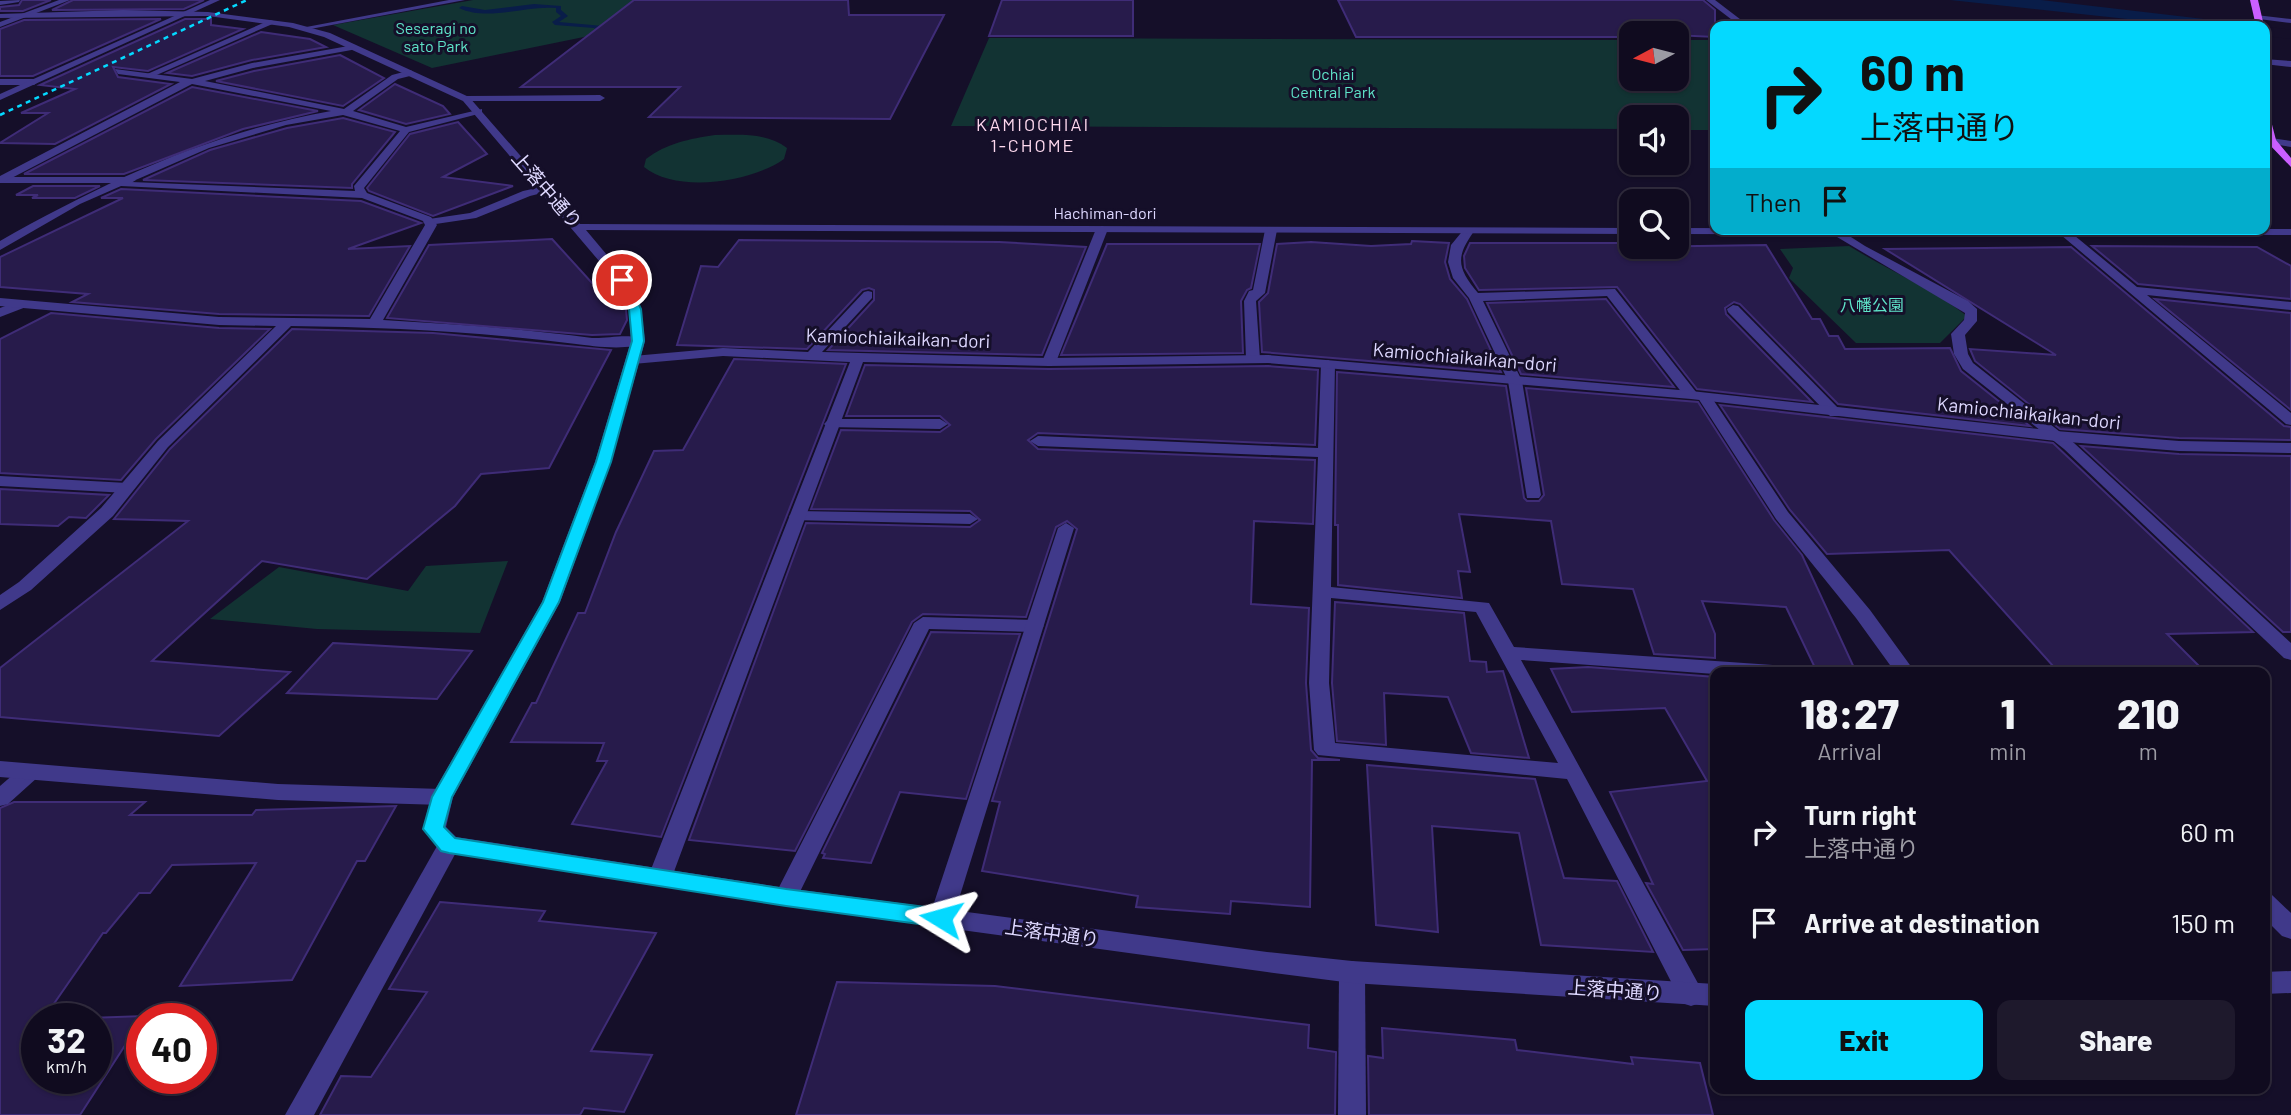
<!DOCTYPE html>
<meta charset="utf-8">
<style>
:root{--surface:#100b1f;--page:#1e192c;--text:#f1f3f6;--muted:#9c9ba4;--line:#302b3d;--accent:#04d9ff}
body{margin:0;font-family:Barlow,"Noto Sans JP",sans-serif;background:var(--page);color:var(--text);height:100vh;display:flex;flex-direction:column;font-size:26px;white-space:nowrap}
*{box-sizing:border-box;margin:0}
p{font-size:23px;color:var(--muted)}
.icon{flex:none;width:38px;height:38px;fill:none;stroke:currentColor;stroke-width:2;stroke-linecap:round;stroke-linejoin:round}
.map{position:relative;flex:1;overflow:hidden}
.drawer{position:absolute;left:1710px;top:667px;width:560px;height:427px;display:flex;flex-direction:column;background:var(--surface);border-radius:14px;box-shadow:0 2px 5px #0004,0 0 0 2px var(--line)}
.drawer>*{flex:none}
.guide{position:absolute;left:1710px;top:21px;width:560px;height:214px;border-radius:14px;box-shadow:0 2px 5px #0004,0 0 0 2px var(--line);background:#04d9ff;color:#111;overflow:hidden}
.needle{width:46px;rotate:263deg}
.buttons{position:absolute;left:1619px;top:21px;display:grid;gap:14px}
.buttons a{display:grid;place-items:center;width:70px;height:70px;border-radius:14px;background:var(--surface);box-shadow:0 2px 5px #0004,0 0 0 2px var(--line);font-size:35px}
.speed{position:absolute;left:21px;top:1003px;display:flex;gap:14px;font-size:35px;font-weight:700;text-align:center}
.speed>*{display:grid;place-content:center;width:91px;height:91px;border-radius:50%;background:var(--surface);box-shadow:0 2px 5px #0004,0 0 0 2px var(--line);line-height:1}
.speed small{font-size:18px;font-weight:400}
.speed .limit{border:10px solid #d22;background:#fff;color:#111}
.pin{position:absolute;display:grid;place-items:center;width:60px;height:60px;color:#fff;margin:-30px;border:4px solid #fff;border-radius:50%;box-shadow:0 2px 7px #0007}
.me{position:absolute;width:77px;margin:-38px;rotate:278deg;stroke-linejoin:round;filter:drop-shadow(0 0 5px #0008)}
.turn{display:flex;align-items:center;gap:24px;height:147px;padding:0 35px;font-size:32px}
.turn .icon{width:91px;height:91px;stroke-width:2.5}
.turn b{display:block;font-size:49px;line-height:60px}
.then{display:flex;align-items:center;height:66px;padding:0 35px;background:#0003;gap:14px;font-size:26px}
.eta{display:flex;justify-content:space-evenly;align-items:center;height:119px;text-align:center}
.eta b{font-size:42px;font-weight:800;line-height:49px}
.cta{display:flex;gap:14px;margin-top:auto;padding:14px 35px}
.cta a{flex:1;height:80px;border-radius:14px;background:var(--accent);color:#111;font-size:28px;font-weight:800;line-height:80px;text-align:center}
.cta a+a{background:var(--page);color:var(--text)}
ul{padding:0;list-style:none}
li{display:flex;align-items:center;gap:21px;height:91px;padding:0 35px}
li div{flex:1}
li b{display:block;font-size:26px}
li em{font-style:normal}
.map>svg:first-child{display:block}
.green{fill:#123333}
.water{fill:#091d49}
.pier{fill:#150f29}
.lines{fill:none;stroke-linecap:round;stroke-linejoin:round}
.stream{fill:#091d49;fill-rule:evenodd}
.building{fill:#271b4b;stroke:#3f2c77;stroke-width:2}
.service{fill:#40398a;fill-rule:evenodd}
.minor{fill:#40398a;fill-rule:evenodd}
.tertiary{fill:#40398a;fill-rule:evenodd}
.primary{fill:#cb5fff;fill-rule:evenodd}
.rail{stroke:#04d9ff;stroke-width:2.5;stroke-dasharray:5 4.5;stroke-linecap:butt}
.route{fill:#04d9ff;stroke:#038da6;stroke-width:2}
.labels{text-anchor:middle;stroke-width:6;stroke-linejoin:round;paint-order:stroke}
.far-park-label{font-size:16px;fill:#5fe4c9;stroke:#150f29}
.far-street-label{font-size:16px;fill:#ded8ff;stroke:#150f29}
.far-neighbourhood-label{font-size:18px;letter-spacing:2px;fill:#ffdaef;stroke:#150f29}
.street-label{font-size:19px;fill:#ded8ff;stroke:#150f29}
</style>
<div class="map">
<svg width="2291" height="1115" viewBox="0 0 2291 1115">
<rect width="100%" height="100%" fill="#150f29"/>
<g class="green">
<path d="M 473,0 L 825,0 L 706,12 L 432,68 L 333,25 Z"/>
<path d="M 989,38 L 1631,40 L 1631,79 L 1676,79 L 1677,40 L 1715,40 L 1715,130 L 1677,130 L 1676,117 L 1631,117 L 1631,129 L 951,126 Z"/>
<path d="M 715,135 C 739,135 766,132 787,148 L 784,159 C 752,182 677,194 644,167 L 646,159 C 667,143 689,139 715,135 Z"/>
<path d="M 1849,246 C 1888,270 1931,288 1967,316 L 1940,343 L 1856,343 L 1789,278 L 1793,268 L 1780,249 Z"/>
<path d="M 508,561 L 480,633 L 317,629 L 210,619 L 279,567 L 408,591 L 426,566 Z"/>
</g>
<path class="water" d="M 1950,0 L 2041,0 L 2264,26 L 2192,26 Z"/>
<path class="pier" d="M 2212,19 L 2291,30 L 2291,39 L 2265,36 L 2264,26 L 2210,26 Z"/>
<g class="lines">
<path class="stream" d="M 534,4 L 561,6 L 561,10 L 568,16 L 559,22 L 603,26 L 597,30 L 594,28 L 555,25 L 552,22 L 561,16 L 556,12 L 556,8 C 524,5 489,22 459,8 L 462,6 L 485,10 Z"/>
</g>
<g class="building">
<path d="M 22,0 L 51,0 L 23,11 L 0,11 L 0,7 L 19,5 Z"/>
<path d="M 73,0 L 204,0 L 184,9 L 52,10 Z"/>
<path d="M 634,0 L 848,0 L 849,15 L 944,15 L 890,119 L 649,117 L 680,87 L 521,87 Z"/>
<path d="M 1002,0 L 1133,0 L 1133,36 L 989,36 Z"/>
<path d="M 1338,0 L 1703,0 L 1715,10 L 1715,37 L 1631,33 L 1631,37 L 1356,37 Z"/>
<path d="M 161,19 L 33,76 L 0,76 L 0,29 L 24,20 Z"/>
<path d="M 185,19 L 211,19 L 211,25 L 243,29 L 148,71 L 113,67 L 118,77 L 171,84 L 55,144 L 0,143 L 48,113 L 21,113 L 75,89 L 40,85 Z"/>
<path d="M 261,32 L 310,39 L 326,47 L 252,60 L 192,76 L 167,73 Z"/>
<path d="M 340,55 L 384,78 L 343,106 L 216,81 L 254,71 Z"/>
<path d="M 395,84 L 443,106 L 450,114 L 406,124 L 359,110 Z"/>
<path d="M 192,87 L 318,111 L 243,129 L 124,174 L 24,174 Z"/>
<path d="M 343,118 L 395,132 L 352,184 L 352,188 L 143,180 L 210,150 L 287,128 Z"/>
<path d="M 458,122 L 487,154 L 443,177 L 513,186 L 433,216 L 369,191 L 367,188 L 410,134 Z"/>
<path d="M 33,186 L 100,186 L 75,198 L 32,198 L 38,195 L 16,195 Z"/>
<path d="M 121,189 L 361,201 L 421,223 L 348,249 L 410,246 L 369,316 L 219,314 L 72,302 L 88,294 L 0,287 L 0,257 L 123,198 L 101,198 Z"/>
<path d="M 552,239 L 592,283 L 614,283 L 626,310 L 627,320 L 620,334 L 592,335 L 387,318 L 429,245 Z"/>
<path d="M 739,240 L 999,242 L 1086,247 L 1042,355 L 828,350 L 874,300 L 874,290 L 869,288 L 862,290 L 807,349 L 677,345 L 701,266 L 718,267 Z"/>
<path d="M 1412,241 L 1449,243 L 1445,262 L 1450,279 L 1467,299 L 1501,372 L 1262,352 L 1259,302 L 1268,293 L 1277,244 L 1311,242 L 1371,246 L 1411,244 Z"/>
<path d="M 1470,243 L 1631,243 L 1631,247 L 1766,245 L 1812,319 L 1820,319 L 1829,336 L 1838,336 L 1845,349 L 1950,348 L 1961,371 L 2030,426 L 1838,404 L 1740,304 L 1734,302 L 1725,308 L 1726,314 L 1812,402 L 1697,389 L 1617,287 L 1479,290 L 1465,268 L 1464,256 Z"/>
<path d="M 1107,244 L 1260,244 L 1251,288 L 1247,290 L 1241,301 L 1243,353 L 1061,355 Z"/>
<path d="M 2092,246 L 2257,247 L 2291,266 L 2291,299 L 2138,284 Z"/>
<path d="M 2071,247 L 2284,426 L 2291,427 L 2291,440 L 2179,438 L 2060,429 L 1975,361 L 1970,349 L 2056,355 L 1885,249 Z"/>
<path d="M 1606,299 L 1674,387 L 1521,374 L 1487,303 Z"/>
<path d="M 2155,299 L 2291,313 L 2291,410 Z"/>
<path d="M 51,313 L 219,328 L 270,329 L 156,439 L 121,480 L 0,473 L 0,339 Z"/>
<path d="M 292,329 L 433,333 L 611,350 L 549,468 L 481,474 L 455,506 L 367,579 L 262,561 L 152,661 L 290,672 L 219,736 L 0,717 L 0,668 L 188,521 L 114,519 L 170,449 Z"/>
<path d="M 734,359 L 846,364 L 661,837 L 572,824 L 607,761 L 597,761 L 604,743 L 511,742 L 532,703 L 536,703 L 578,613 L 585,613 L 616,532 L 654,451 L 683,450 Z"/>
<path d="M 865,365 L 1049,369 L 1268,366 L 1318,370 L 1315,445 L 1038,433 L 1028,440 L 1038,449 L 1315,460 L 1313,524 L 1254,521 L 1251,604 L 1309,608 L 1306,683 L 1311,750 L 1318,758 L 1340,760 L 1312,760 L 1310,907 L 1231,901 L 1230,914 L 1136,907 L 1138,896 L 982,871 L 1000,802 L 992,801 L 1077,529 L 1067,521 L 1056,527 L 1026,617 L 923,614 L 912,622 L 795,851 L 689,840 L 806,523 L 970,527 L 980,520 L 970,511 L 811,509 L 841,430 L 940,432 L 950,425 L 940,416 L 846,416 Z"/>
<path d="M 1337,372 L 1506,386 L 1524,498 L 1527,501 L 1539,501 L 1544,495 L 1526,388 L 1698,402 L 1774,520 L 1802,555 L 1856,672 L 1817,672 L 1786,607 L 1702,601 L 1715,634 L 1715,658 L 1654,654 L 1633,589 L 1562,584 L 1551,521 L 1459,514 L 1470,572 L 1458,571 L 1462,598 L 1338,585 L 1338,525 L 1335,525 Z"/>
<path d="M 1720,405 L 2053,443 L 2253,632 L 2167,634 L 2205,672 L 2127,672 L 2123,667 L 2053,666 L 1949,550 L 1827,554 L 1790,510 Z"/>
<path d="M 2081,446 L 2179,454 L 2291,456 L 2291,632 L 2283,632 Z"/>
<path d="M 0,489 L 109,495 L 86,518 L 69,517 L 58,526 L 0,524 Z"/>
<path d="M 1335,602 L 1464,613 L 1470,661 L 1486,662 L 1487,672 L 1503,671 L 1529,758 L 1471,753 L 1448,697 L 1384,693 L 1386,745 L 1337,741 L 1332,683 Z"/>
<path d="M 931,632 L 1020,634 L 966,799 L 900,792 L 871,863 L 823,858 L 825,854 L 822,853 Z"/>
<path d="M 333,643 L 472,651 L 437,699 L 287,693 Z"/>
<path d="M 1588,667 L 1715,677 L 1715,949 L 1683,950 L 1646,883 L 1653,884 L 1610,792 L 1707,781 L 1665,708 L 1572,712 L 1551,669 Z"/>
<path d="M 1367,765 L 1535,779 L 1564,878 L 1617,881 L 1653,952 L 1541,945 L 1519,833 L 1432,826 L 1438,932 L 1376,925 Z"/>
<path d="M 14,802 L 145,802 L 130,815 L 252,815 L 256,810 L 396,806 L 365,861 L 357,861 L 292,980 L 180,986 L 256,863 L 172,865 L 150,893 L 139,893 L 106,933 L 103,933 L 44,1018 L 37,1018 L 37,1078 L 96,1078 L 96,1018 L 88,1018 L 144,1016 L 80,1115 L 0,1115 L 0,808 Z"/>
<path d="M 440,902 L 545,911 L 539,921 L 656,933 L 591,1051 L 652,1055 L 624,1112 L 584,1108 L 580,1115 L 320,1115 L 341,1076 L 371,1077 L 427,992 L 389,989 Z"/>
<path d="M 837,982 L 995,986 L 1309,1025 L 1308,1048 L 1336,1052 L 1335,1115 L 796,1115 Z"/>
<path d="M 1382,1028 L 1515,1040 L 1517,1050 L 1633,1064 L 1631,1057 L 1700,1063 L 1713,1115 L 1369,1115 L 1368,1056 L 1383,1058 Z"/>
</g>
<g class="lines">
<g class="service">
<path d="M 270,20 L 277,22 L 152,77 L 145,75 Z"/>
<path d="M 2264,59 L 2291,61 L 2291,67 L 2264,64 Z"/>
<path d="M 0,79 L 34,79 L 38,82 L 34,85 L 0,85 Z"/>
<path d="M 466,96 L 600,95 L 605,98 L 600,101 L 463,101 L 463,97 Z"/>
<path d="M 0,177 L 131,177 L 136,180 L 131,183 L 0,183 Z"/>
<path d="M 546,186 L 551,189 L 550,191 L 530,196 L 476,218 L 429,225 L 423,222 L 429,219 L 470,213 L 523,191 Z"/>
<path d="M 1102,226 L 1108,229 L 1056,362 L 1054,365 L 1044,365 L 1042,362 L 1096,229 Z"/>
<path d="M 1271,227 L 1277,230 L 1265,293 L 1256,301 L 1260,359 L 1253,363 L 1246,359 L 1244,301 L 1249,291 L 1253,290 L 1265,230 Z"/>
<path d="M 1465,228 L 1475,230 C 1455,257 1457,268 1478,293 L 1615,289 L 1696,392 L 1698,395 L 1696,398 L 1686,398 L 1607,296 L 1483,301 L 1522,381 L 1541,495 L 1539,498 L 1527,498 L 1508,381 L 1469,298 L 1453,278 L 1448,262 L 1451,245 Z"/>
<path d="M 1832,230 L 1840,230 L 1865,246 L 1968,301 L 1977,309 L 1977,321 L 1965,335 L 1968,354 L 1973,363 L 2074,443 L 2291,643 L 2291,660 L 2284,658 L 2064,449 L 1963,369 L 1954,354 L 1951,334 L 1964,320 L 1965,313 L 1832,234 Z"/>
<path d="M 2061,231 L 2069,231 L 2137,287 L 2291,302 L 2291,310 L 2147,295 L 2291,413 L 2291,425 L 2286,424 L 2061,235 Z"/>
<path d="M 21,300 L 27,304 L 26,307 L 0,317 L 0,308 Z"/>
<path d="M 1733,305 L 1738,306 L 1840,410 L 1842,413 L 1840,416 L 1830,416 L 1728,312 L 1727,309 Z"/>
<path d="M 1328,360 L 1335,364 L 1331,587 L 1489,603 L 1514,647 L 1787,666 L 1794,667 L 1797,672 L 1715,674 L 1521,660 L 1700,987 L 1704,995 L 1700,1003 L 1691,1006 L 1682,1003 L 1567,779 L 1318,755 L 1314,750 L 1309,683 L 1318,457 L 1038,446 L 1030,441 L 1038,436 L 1318,448 L 1321,364 ZM 1331,598 L 1476,612 L 1558,763 L 1335,743 L 1329,683 Z"/>
<path d="M 1705,394 L 1710,395 L 1788,512 L 1870,610 L 1915,672 L 1895,672 L 1856,618 L 1776,519 L 1698,398 Z"/>
<path d="M 832,419 L 940,419 L 948,424 L 940,429 L 827,427 L 824,424 L 827,421 Z"/>
<path d="M 0,476 L 127,483 L 135,488 L 127,493 L 0,486 Z"/>
<path d="M 797,511 L 970,514 L 978,519 L 970,524 L 791,520 L 789,516 Z"/>
<path d="M 923,617 L 1035,620 L 1044,626 L 1035,632 L 929,629 L 794,904 L 786,906 L 778,904 L 774,897 L 914,623 Z"/>
<path d="M 30,764 L 38,767 L 41,772 L 38,777 L 8,804 L 0,806 L 0,786 L 22,767 Z"/>
<path d="M 2264,893 L 2272,895 L 2291,913 L 2291,939 L 2282,936 L 2264,918 Z"/>
</g>
<g class="minor">
<path d="M 20,0 L 19,2 L 0,5 L 0,1 Z"/>
<path d="M 59,0 L 70,0 L 0,27 L 0,22 Z"/>
<path d="M 210,0 L 220,0 L 0,100 L 0,94 Z"/>
<path d="M 449,0 L 465,0 L 305,30 L 301,28 Z"/>
<path d="M 1706,0 L 1715,0 L 1749,26 L 1740,26 Z"/>
<path d="M 2256,15 L 2291,19 L 2291,23 L 2259,19 Z"/>
<path d="M 354,45 L 357,49 L 253,68 L 205,81 L 344,109 L 392,75 L 411,70 L 414,75 L 398,79 L 353,111 L 406,127 L 482,109 L 482,113 L 409,132 L 364,188 L 367,193 L 431,217 L 437,225 L 383,320 C 453,324 523,329 592,338 C 607,339 634,332 645,341 C 632,352 593,346 576,344 C 481,332 386,327 291,326 L 168,447 L 113,516 L 31,590 L 0,610 L 0,595 L 19,582 L 101,508 L 158,441 L 276,326 L 219,325 L 0,306 L 0,298 L 219,317 L 370,319 L 425,225 L 423,221 L 362,198 L 121,186 L 80,204 L 0,250 L 0,241 C 104,182 212,132 331,111 L 192,84 L 4,182 L 0,183 L 0,176 L 180,82 L 118,74 L 115,69 L 192,79 L 252,63 ZM 343,115 L 400,131 L 354,186 L 355,191 L 131,182 L 209,148 L 286,125 Z"/>
<path d="M 2271,138 L 2291,141 L 2291,147 L 2268,143 L 2266,141 Z"/>
<path d="M 868,291 L 872,292 L 872,298 L 822,352 L 1049,358 L 1268,355 L 1691,391 L 2056,431 L 2179,441 L 2291,443 L 2291,453 L 2179,451 L 2056,441 L 1691,399 L 1268,363 L 1049,366 L 863,362 L 672,877 L 668,884 L 660,886 L 652,884 L 648,877 L 850,362 L 723,356 L 633,364 L 626,360 L 633,356 L 723,348 L 808,352 L 864,292 Z"/>
<path d="M 1066,523 L 1074,528 L 953,918 L 950,925 L 941,928 L 932,925 L 929,918 L 1058,528 Z"/>
<path d="M 0,761 L 278,784 L 442,789 L 450,791 L 453,797 L 450,803 L 442,805 L 278,800 L 0,777 Z"/>
<path d="M 449,836 L 457,839 L 460,845 L 314,1115 L 285,1115 L 441,839 Z"/>
<path d="M 1352,961 L 1361,964 L 1365,972 L 1366,1115 L 1338,1115 L 1339,972 L 1343,964 Z"/>
</g>
<g class="tertiary">
<path d="M 123,10 L 208,12 L 293,23 L 330,33 L 469,97 L 580,224 L 1631,228 L 1631,234 L 586,230 L 628,280 L 641,309 L 645,341 L 611,462 L 560,602 L 453,797 L 446,827 L 456,837 L 786,888 L 1267,952 L 1352,961 L 1715,984 L 1715,1006 L 1352,983 L 1267,972 L 786,906 L 441,851 L 423,829 L 431,797 L 542,602 L 595,462 L 631,341 L 629,309 L 616,281 L 463,101 L 324,37 L 289,27 L 208,16 L 0,18 L 0,14 Z"/>
<path d="M 1676,228 L 2291,229 L 2291,235 L 1676,234 Z"/>
<path d="M 2291,971 L 2291,993 L 2264,994 L 2264,972 Z"/>
</g>
<g class="primary">
<path d="M 2250,0 L 2258,0 L 2264,26 L 2256,26 Z"/>
<path d="M 2264,110 L 2269,113 L 2276,140 L 2291,158 L 2291,167 L 2266,141 Z"/>
</g>
<path class="rail" d="M 0,115 L 247,0"/>
</g>
<path class="route" d="M 618,277 L 626,277 L 641,309 L 644,341 L 611,462 L 559,602 L 452,797 L 444,827 L 455,838 L 786,889 L 941,909 L 949,912 L 952,918 L 949,924 L 941,927 L 786,906 L 449,853 L 441,851 L 423,829 L 432,797 L 543,602 L 596,462 L 632,341 L 629,309 L 616,280 Z"/>
<g class="labels">
<g class="far-park-label">
<text x="436" y="34">Seseragi no<tspan x="436" dy="18">sato Park</tspan></text>
<text x="1333" y="80">Ochiai<tspan x="1333" dy="18">Central Park</tspan></text>
<text x="1872" y="311">八幡公園</text>
</g>
<g class="far-street-label">
<text x="1105" y="219">Hachiman-dori</text>
</g>
<g class="far-neighbourhood-label">
<text x="1033" y="131">KAMIOCHIAI<tspan x="1033" dy="21">1-CHOME</tspan></text>
</g>
<g class="street-label">
<text transform="translate(547 190) rotate(49)" y="7">上落中通り</text>
<text transform="translate(898 338) rotate(2)" y="7">Kamiochiaikaikan-dori</text>
<text transform="translate(1465 357) rotate(5)" y="7">Kamiochiaikaikan-dori</text>
<text transform="translate(2029 413) rotate(6)" y="7">Kamiochiaikaikan-dori</text>
<text transform="translate(1052 933) rotate(8)" y="7">上落中通り</text>
<text transform="translate(1615 990) rotate(4)" y="7">上落中通り</text>
</g>
</g>
</svg>
<div class="buttons">
<a><svg class="needle" viewBox="-14 -14 28 28"><path d="M0-13l5 13h-10z" fill="#e53935"/><path d="M0 13l5-13h-10z" fill="#9c9ba4"/></svg></a>
<a><svg class="icon" aria-label="sound" viewBox="0 0 24 24"><path d="M4 9h4l5-4v14l-5-4H4zM17 9q2 3 0 6"/></svg></a>
<a><svg class="icon" aria-label="search" viewBox="0 0 24 24"><circle cx="10" cy="10" r="6"/><path d="M15 15l6 6"/></svg></a>
</div>
<div class="speed"><div>32<small>km/h</small></div><div class="limit">40</div></div>
<div class="pin" style="left:622px;top:280px;background:#d93025"><svg class="icon" aria-label="arrive" viewBox="0 0 24 24"><path d="M6 21V4h12l-3 4 3 4H6"/></svg></div>
<svg class="me" style="left:941px;top:918px" viewBox="-20 -20 40 40"><path d="M0-17L14 15 0 8-14 15z" fill="#04d9ff" stroke="#fff" stroke-width="4"/></svg>
<div class="guide">
<div class="turn"><svg class="icon" aria-label="right" viewBox="0 0 24 24"><path d="M7 20v-9h11M14 6l5 5-5 5"/></svg><div><b>60 m</b>上落中通り</div></div>
<div class="then">Then<svg class="icon" aria-label="arrive" viewBox="0 0 24 24"><path d="M6 21V4h12l-3 4 3 4H6"/></svg></div>
</div>
<section class="drawer">
<div class="eta">
<div><b>18:27</b><p>Arrival</p></div>
<div><b>1</b><p>min</p></div>
<div><b>210</b><p>m</p></div>
</div>
<ul>
<li><svg class="icon" aria-label="right" viewBox="0 0 24 24"><path d="M7 20v-9h11M14 6l5 5-5 5"/></svg><div><b>Turn right</b><p>上落中通り</p></div><em>60 m</em></li>
<li><svg class="icon" aria-label="arrive" viewBox="0 0 24 24"><path d="M6 21V4h12l-3 4 3 4H6"/></svg><div><b>Arrive at destination</b></div><em>150 m</em></li>
</ul>
<div class="cta"><a>Exit</a><a>Share</a></div>
</section>
</div>
